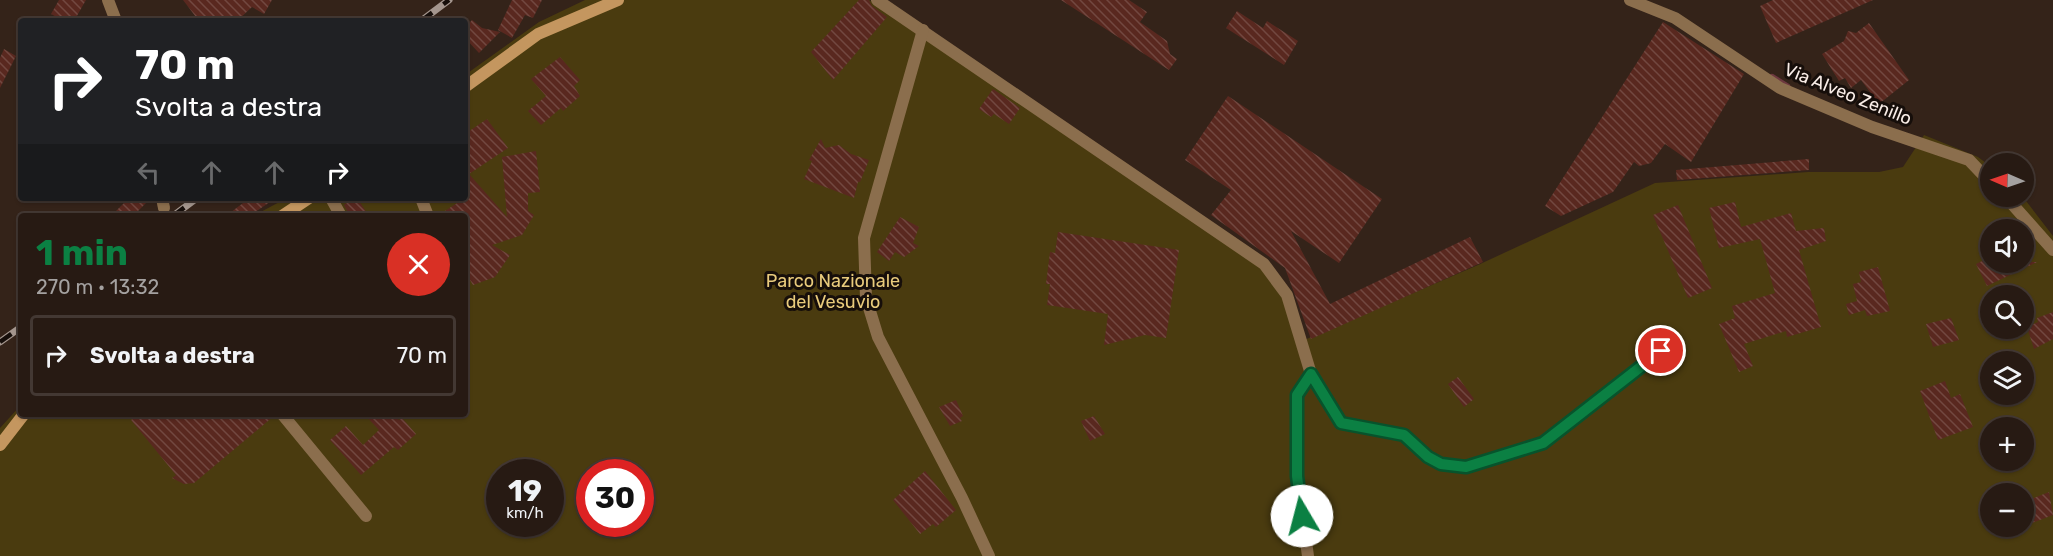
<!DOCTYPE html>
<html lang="it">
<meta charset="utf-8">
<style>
:root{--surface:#271a13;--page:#2f231c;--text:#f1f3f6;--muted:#a4a1a0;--line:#433833;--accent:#0b8043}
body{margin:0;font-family:Rubik,sans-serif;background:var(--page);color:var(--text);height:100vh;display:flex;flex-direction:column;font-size:22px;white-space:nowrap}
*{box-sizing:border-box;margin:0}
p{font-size:20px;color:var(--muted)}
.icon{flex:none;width:33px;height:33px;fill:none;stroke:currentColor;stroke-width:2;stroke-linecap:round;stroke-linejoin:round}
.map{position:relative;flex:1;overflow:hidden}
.panel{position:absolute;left:18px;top:213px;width:450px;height:204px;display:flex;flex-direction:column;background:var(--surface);border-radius:6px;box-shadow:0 2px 4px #0004,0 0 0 2px var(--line)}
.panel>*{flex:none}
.guide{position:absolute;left:18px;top:18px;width:450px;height:183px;border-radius:6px;box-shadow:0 2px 4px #0004,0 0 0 2px var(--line);background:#202124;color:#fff;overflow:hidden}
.needle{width:39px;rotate:272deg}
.fabs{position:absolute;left:1980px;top:153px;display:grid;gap:12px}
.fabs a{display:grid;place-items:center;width:54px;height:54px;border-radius:50%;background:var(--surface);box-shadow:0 2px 4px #0004,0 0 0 2px var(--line);font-size:30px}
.speed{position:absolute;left:486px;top:459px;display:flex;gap:12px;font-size:30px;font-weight:700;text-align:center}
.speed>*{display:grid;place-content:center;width:78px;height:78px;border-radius:50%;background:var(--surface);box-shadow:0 2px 4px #0004,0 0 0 2px var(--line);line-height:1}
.speed small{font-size:15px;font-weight:400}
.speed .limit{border:9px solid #d22;background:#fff;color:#111}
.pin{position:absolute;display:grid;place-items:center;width:51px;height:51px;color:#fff;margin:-26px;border:3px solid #fff;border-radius:50%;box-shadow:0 2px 6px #0007}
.me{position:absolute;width:66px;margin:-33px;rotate:352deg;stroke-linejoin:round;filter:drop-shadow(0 0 4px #0008)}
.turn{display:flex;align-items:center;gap:21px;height:126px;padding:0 18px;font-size:27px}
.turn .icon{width:78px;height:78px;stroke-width:2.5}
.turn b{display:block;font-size:42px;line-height:51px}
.lanes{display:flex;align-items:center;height:57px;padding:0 18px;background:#0003;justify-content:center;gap:30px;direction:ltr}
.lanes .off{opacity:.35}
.round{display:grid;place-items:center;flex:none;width:63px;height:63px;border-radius:32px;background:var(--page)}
.head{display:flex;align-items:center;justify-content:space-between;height:102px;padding:0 18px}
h1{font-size:36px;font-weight:700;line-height:45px;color:var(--accent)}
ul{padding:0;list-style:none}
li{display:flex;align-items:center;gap:18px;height:81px;margin:0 12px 9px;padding:0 6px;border:3px solid var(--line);border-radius:6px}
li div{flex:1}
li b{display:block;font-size:22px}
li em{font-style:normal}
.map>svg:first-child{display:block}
.green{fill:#4a3b0f;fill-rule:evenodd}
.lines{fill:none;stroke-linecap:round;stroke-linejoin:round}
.stream{stroke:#6d383f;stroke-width:4.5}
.building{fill:url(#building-back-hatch)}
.street{stroke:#8b6e4d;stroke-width:12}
.secondary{stroke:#c4965f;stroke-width:12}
.rail-casing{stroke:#a4968e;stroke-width:7}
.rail{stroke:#160e0a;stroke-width:4.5;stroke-dasharray:14;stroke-linecap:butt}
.route-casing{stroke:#07532c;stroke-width:15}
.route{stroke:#0b8043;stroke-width:10}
.labels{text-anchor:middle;stroke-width:6;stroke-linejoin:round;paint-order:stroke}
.street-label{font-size:18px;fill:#f9ede7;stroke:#160e0a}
.park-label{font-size:18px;fill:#e9cb7c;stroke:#160e0a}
</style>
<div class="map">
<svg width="2053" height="556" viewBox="0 0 2053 556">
<defs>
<pattern id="building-back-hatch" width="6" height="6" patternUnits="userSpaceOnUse" patternTransform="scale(1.5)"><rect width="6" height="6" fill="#59281f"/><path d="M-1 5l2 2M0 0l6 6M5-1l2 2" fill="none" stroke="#724840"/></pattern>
</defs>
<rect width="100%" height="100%" fill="#342319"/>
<path class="green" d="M 585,0 L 869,0 L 926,34 L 1279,275 L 1302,341 L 1478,265 L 1655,183 L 1808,172 L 1879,172 L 1903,167 L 1924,135 L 1978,157 L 1990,166 L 1990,196 L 2023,197 L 2053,236 L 2053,556 L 0,556 L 0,428 L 21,405 L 21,414 L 465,414 L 465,216 L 253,216 L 287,198 L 465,198 L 465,75 L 539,22 ZM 1990,230 L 2024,230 L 2024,262 L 1990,262 ZM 1990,296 L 2024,296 L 2024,328 L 1990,328 ZM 1990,362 L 2024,362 L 2024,394 L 1990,394 ZM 1990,428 L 2024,428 L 2024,460 L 1990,460 ZM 500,472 L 550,472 L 550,524 L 500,524 ZM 590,472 L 640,472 L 640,524 L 590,524 ZM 1990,494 L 2024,494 L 2024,526 L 1990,526 Z"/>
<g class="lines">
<path class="stream" d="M 1772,76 L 1788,86"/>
</g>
<g class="building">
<path d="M 59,0 L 86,0 L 74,21 L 64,21 L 51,14 Z"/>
<path d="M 183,0 L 272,0 L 264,14 L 252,7 L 237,21 L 230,18 L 223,21 L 199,21 Z"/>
<path d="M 512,0 L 542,0 L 533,18 L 525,15 L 512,38 L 498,30 Z"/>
<path d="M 859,0 L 869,0 L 872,6 L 887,17 L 833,80 L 811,52 Z"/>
<path d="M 1061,0 L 1129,0 L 1147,12 L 1140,22 L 1167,41 L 1170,54 L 1177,59 L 1169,70 Z"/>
<path d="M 1773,0 L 1873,0 L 1776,43 L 1760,6 Z"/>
<path d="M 1237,11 L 1263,28 L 1267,21 L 1298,41 L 1284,65 L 1226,28 Z"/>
<path d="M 472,20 L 482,28 L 500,32 L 479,53 L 465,38 L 465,28 Z"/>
<path d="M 1663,22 L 1744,74 L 1691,162 L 1665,144 L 1651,163 L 1639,166 L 1634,162 L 1613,192 L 1561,216 L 1545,206 Z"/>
<path d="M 1869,23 L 1909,80 L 1879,104 L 1861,80 L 1851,88 L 1845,78 L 1839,81 L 1822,54 L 1844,41 L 1848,31 L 1856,33 Z"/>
<path d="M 4,49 L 16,56 L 0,88 L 0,58 Z"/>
<path d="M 560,57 L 580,80 L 574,86 L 580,96 L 563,111 L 561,108 L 541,125 L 528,111 L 546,96 L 531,79 Z"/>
<path d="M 993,89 L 1020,108 L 1009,124 L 994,114 L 991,117 L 979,109 Z"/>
<path d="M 1228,96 L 1382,199 L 1339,263 L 1291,231 L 1330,304 L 1470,237 L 1483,262 L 1311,339 L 1285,268 L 1211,215 L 1231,190 L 1185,160 Z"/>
<path d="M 487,119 L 508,148 L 469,174 L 507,217 L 502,157 L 536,151 L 540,192 L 528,193 L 528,211 L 534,215 L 522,235 L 492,245 L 510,255 L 495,277 L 473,285 L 465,272 L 465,216 L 437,216 L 465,198 L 465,134 Z"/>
<path d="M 821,139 L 825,148 L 839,145 L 851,154 L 869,160 L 860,182 L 858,182 L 854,198 L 804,179 L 812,161 L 809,160 Z"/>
<path d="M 1809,159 L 1809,170 L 1677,180 L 1676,170 Z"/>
<path d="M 129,198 L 151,198 L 133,216 L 111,216 Z"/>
<path d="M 238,198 L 276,198 L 249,216 L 226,216 L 243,203 Z"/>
<path d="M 354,198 L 357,198 L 369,216 L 350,216 L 344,205 Z"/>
<path d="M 1735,202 L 1741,227 L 1791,213 L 1796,231 L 1824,228 L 1826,241 L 1799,250 L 1821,327 L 1787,337 L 1786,331 L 1744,344 L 1753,366 L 1739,372 L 1719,324 L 1735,318 L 1732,306 L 1775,293 L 1760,239 L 1719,248 L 1709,208 Z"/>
<path d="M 1678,205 L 1712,288 L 1688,298 L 1653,215 Z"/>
<path d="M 900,217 L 919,227 L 913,243 L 919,246 L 904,257 L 895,252 L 889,261 L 877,252 Z"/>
<path d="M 1058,232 L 1179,250 L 1166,338 L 1145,335 L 1104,345 L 1108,314 L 1047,305 L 1050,284 L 1046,284 L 1050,252 L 1055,253 Z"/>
<path d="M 1990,257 L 1990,262 L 2037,262 L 1987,286 L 1976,264 Z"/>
<path d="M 1878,267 L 1890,311 L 1867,316 L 1865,310 L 1849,315 L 1846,304 L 1857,301 L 1853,284 L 1861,282 L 1859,272 Z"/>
<path d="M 2053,312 L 2053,339 L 2034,349 L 2027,327 L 2038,322 L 2037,318 Z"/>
<path d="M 1951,318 L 1959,340 L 1933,347 L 1926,324 Z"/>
<path d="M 1458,377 L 1474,399 L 1464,407 L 1448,384 Z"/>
<path d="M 1945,381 L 1951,398 L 1960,394 L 1973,427 L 1938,440 L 1920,391 Z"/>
<path d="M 956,400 L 963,416 L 960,418 L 962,421 L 950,426 L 939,407 Z"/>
<path d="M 140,414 L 274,414 L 274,416 L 194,483 L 184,484 L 172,478 L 176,475 L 131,420 Z"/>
<path d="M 364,414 L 393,414 L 399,420 L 402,418 L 416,434 L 398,450 L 394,447 L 361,475 L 330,440 L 346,426 L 363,445 L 379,430 Z"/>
<path d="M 1094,416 L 1105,434 L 1090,441 L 1081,421 Z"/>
<path d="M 925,471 L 956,510 L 936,527 L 933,524 L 920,534 L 893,500 Z"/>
<path d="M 2049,492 L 2053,515 L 2024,526 L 2024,502 Z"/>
</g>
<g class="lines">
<g class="street">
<path d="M 108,0 L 116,21"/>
<path d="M 877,0 L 1264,264 L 1287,295 L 1311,374 L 1341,423 L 1404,435 L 1428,457 L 1441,464 L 1466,467 L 1543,443 L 1661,351"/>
<path d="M 1630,0 L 1675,18 L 1780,88 L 1872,127 L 1969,160 L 1990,182"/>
<path d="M 923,30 L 864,238 L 866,298 L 878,337 L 962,498 L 989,556"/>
<path d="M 2005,196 L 2053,250"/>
<path d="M 162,198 L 164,208"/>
<path d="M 331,198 L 341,216"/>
<path d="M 421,198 L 428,216"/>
<path d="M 282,414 L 366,516"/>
<path d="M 1308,556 L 1297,476 L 1297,395 L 1311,374"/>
</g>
<g class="secondary">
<path d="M 465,87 L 538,34 L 618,0"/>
<path d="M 282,216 L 309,198"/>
<path d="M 0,445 L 24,414"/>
</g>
<g class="rail-casing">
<g id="rail">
<path d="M 421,21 L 449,0"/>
<path d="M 173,216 L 197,198"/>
<path d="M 0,342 L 21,327"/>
</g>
</g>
<use href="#rail" class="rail"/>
</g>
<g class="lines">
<g class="route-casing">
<path id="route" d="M 1302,516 L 1297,476 L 1297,395 L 1311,374 L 1341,423 L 1404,435 L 1428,457 L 1441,464 L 1466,467 L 1543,443 L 1661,351"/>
</g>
<use href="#route" class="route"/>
</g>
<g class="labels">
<g class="street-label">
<text transform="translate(1848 94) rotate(22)" y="6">Via Alveo Zenillo</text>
</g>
<g class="park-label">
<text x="833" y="287">Parco Nazionale<tspan x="833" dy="21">del Vesuvio</tspan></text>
</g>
</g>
</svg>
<div class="fabs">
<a><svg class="needle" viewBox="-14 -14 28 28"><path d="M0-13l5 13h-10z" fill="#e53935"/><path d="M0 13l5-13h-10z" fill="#a4a1a0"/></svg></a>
<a><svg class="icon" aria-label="sound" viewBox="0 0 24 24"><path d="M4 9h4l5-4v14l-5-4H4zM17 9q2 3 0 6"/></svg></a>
<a><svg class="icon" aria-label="search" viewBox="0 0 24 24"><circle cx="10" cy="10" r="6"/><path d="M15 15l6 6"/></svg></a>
<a><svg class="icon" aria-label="layers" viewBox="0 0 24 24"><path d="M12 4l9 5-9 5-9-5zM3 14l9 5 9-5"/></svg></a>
<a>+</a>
<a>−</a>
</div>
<div class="speed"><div>19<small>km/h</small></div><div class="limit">30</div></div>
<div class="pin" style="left:1661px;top:351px;background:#d93025"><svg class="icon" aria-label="arrive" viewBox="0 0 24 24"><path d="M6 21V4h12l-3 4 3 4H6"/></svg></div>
<svg class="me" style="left:1302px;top:516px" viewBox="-20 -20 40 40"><circle r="19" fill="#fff"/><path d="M0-13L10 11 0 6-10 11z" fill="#0b8043"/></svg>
<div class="guide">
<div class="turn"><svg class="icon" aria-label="right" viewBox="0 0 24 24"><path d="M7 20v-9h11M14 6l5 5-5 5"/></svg><div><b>70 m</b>Svolta a destra</div></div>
<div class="lanes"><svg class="icon off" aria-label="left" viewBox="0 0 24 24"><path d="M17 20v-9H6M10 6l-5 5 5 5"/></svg><svg class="icon off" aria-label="ahead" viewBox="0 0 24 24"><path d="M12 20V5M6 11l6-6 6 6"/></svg><svg class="icon off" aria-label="ahead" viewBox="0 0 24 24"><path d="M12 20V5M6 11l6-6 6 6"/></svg><svg class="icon" aria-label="right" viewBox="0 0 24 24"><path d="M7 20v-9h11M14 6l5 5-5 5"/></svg></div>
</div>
<section class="panel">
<div class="head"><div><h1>1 min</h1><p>270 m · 13:32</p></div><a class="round" style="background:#d93025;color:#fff"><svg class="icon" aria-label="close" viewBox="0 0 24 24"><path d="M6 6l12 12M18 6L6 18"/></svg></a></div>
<ul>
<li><svg class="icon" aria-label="right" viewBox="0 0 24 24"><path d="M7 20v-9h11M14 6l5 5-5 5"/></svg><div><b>Svolta a destra</b></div><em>70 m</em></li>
</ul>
</section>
</div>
